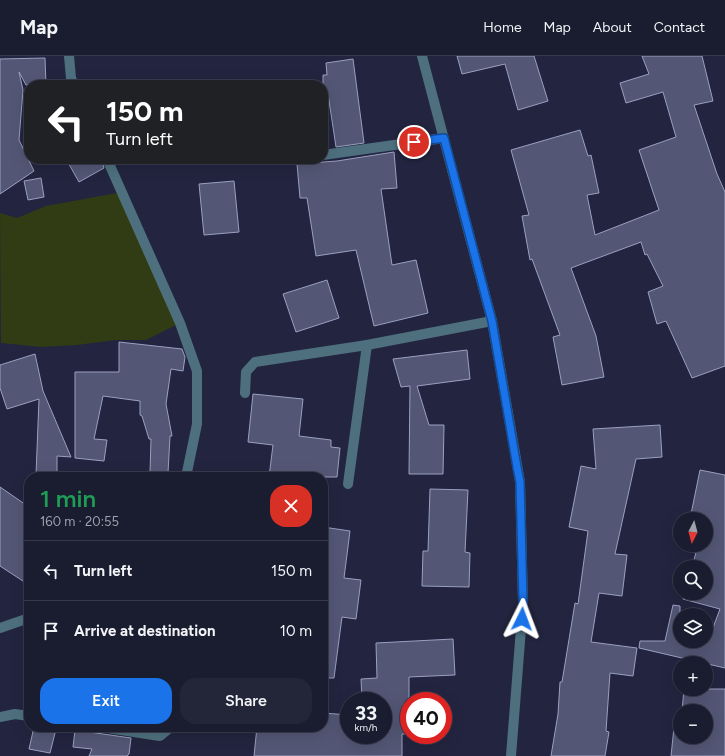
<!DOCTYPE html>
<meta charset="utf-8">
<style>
:root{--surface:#1a1c30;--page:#232538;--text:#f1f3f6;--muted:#9fa1ab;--line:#383a4c;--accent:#1a73e8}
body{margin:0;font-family:Figtree,sans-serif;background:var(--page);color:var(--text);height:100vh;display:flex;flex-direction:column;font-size:15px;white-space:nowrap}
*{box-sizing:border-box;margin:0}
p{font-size:13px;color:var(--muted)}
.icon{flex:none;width:22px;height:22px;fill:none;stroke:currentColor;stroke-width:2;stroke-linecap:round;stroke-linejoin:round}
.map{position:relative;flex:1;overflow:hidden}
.drawer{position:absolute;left:24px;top:416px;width:304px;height:260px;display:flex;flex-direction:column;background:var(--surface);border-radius:16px;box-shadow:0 4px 16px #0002,0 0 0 1px var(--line)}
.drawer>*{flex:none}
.top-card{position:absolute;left:24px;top:24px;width:304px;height:84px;border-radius:16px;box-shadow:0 4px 16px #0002,0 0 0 1px var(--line);background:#202124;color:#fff;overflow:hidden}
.needle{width:26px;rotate:186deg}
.tools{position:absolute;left:673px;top:456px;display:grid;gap:8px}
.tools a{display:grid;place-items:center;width:40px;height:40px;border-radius:50%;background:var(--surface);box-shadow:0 4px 16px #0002,0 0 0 1px var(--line);font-size:20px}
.speed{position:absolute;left:340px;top:636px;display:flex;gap:8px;font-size:20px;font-weight:700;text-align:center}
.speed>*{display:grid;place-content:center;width:52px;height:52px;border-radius:50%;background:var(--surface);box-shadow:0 4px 16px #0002,0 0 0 1px var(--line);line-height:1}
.speed small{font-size:10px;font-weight:400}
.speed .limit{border:6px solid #d22;background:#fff;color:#111}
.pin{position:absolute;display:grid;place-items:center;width:34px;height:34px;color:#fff;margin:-17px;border:2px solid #fff;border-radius:50%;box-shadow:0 1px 4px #0007}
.me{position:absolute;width:44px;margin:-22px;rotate:3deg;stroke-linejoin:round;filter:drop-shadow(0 0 3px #0008)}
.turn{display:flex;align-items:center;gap:14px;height:84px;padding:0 16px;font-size:18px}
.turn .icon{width:52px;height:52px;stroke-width:2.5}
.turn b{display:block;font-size:28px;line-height:34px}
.round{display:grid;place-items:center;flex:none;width:42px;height:42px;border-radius:16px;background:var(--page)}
.head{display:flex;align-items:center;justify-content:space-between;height:68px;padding:0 16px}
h1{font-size:24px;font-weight:600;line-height:30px;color:#1e9e55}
.button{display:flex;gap:8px;margin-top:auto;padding:8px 16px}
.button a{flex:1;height:46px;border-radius:16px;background:var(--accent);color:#fff;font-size:16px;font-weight:600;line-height:46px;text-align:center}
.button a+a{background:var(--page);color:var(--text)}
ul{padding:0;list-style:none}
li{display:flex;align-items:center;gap:12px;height:60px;padding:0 16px;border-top:1px solid var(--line)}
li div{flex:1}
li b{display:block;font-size:15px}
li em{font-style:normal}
header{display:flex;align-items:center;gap:24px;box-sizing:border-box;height:56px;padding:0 20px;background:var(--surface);border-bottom:1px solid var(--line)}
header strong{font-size:19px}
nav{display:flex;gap:22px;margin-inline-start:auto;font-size:14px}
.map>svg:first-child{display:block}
.green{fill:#313b14}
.building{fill:#535775;stroke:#9ba0c1}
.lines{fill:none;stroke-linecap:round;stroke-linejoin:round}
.minor{stroke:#4e707e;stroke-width:10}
.route-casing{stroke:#114b97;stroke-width:10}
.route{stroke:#1a73e8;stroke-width:7}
</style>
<header>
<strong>Map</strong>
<nav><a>Home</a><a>Map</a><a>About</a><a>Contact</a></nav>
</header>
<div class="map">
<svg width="725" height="700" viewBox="0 0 725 700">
<rect width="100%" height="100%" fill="#232540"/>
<path class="green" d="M 122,136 L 180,267 L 146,284 L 116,284 L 77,289 L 41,291 L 1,287 L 0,157 L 17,162 L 46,150 Z"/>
<g class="building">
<path d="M 457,0 L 534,0 L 548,45 L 518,54 L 505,8 L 462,18 Z"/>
<path d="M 642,0 L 702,0 L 713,45 L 694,49 L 717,118 L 725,136 L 725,310 L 692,322 L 666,265 L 657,268 L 648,236 L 663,230 L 647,198 L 645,199 L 641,186 L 571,212 L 596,280 L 604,321 L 562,329 L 553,281 L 560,279 L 532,203 L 530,204 L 522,160 L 529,159 L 511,94 L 580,74 L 588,100 L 591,99 L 599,137 L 587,139 L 595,179 L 659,154 L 639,94 L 676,81 L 663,36 L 626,47 L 620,27 L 649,18 Z"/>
<path d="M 45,2 L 46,29 L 26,29 L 19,16 L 23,34 L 19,84 L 34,115 L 0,138 L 0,3 Z"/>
<path d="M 353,3 L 364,87 L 336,91 L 328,38 L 323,39 L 323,19 L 327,19 L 326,7 Z"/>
<path d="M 394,96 L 397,132 L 381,133 L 392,209 L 416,204 L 428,257 L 374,270 L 356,194 L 316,200 L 307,142 L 300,142 L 297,108 L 337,105 Z"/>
<path d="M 66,103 L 101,103 L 104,112 L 79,126 Z"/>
<path d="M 41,122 L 44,141 L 28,144 L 24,125 Z"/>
<path d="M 234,125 L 239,176 L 204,179 L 199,128 Z"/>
<path d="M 327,224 L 339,262 L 296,276 L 283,238 Z"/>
<path d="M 119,286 L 182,293 L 185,301 L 183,315 L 171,313 L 166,348 L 172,380 L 170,380 L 168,417 L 150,417 L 151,383 L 149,383 L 142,360 L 140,359 L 140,345 L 103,340 L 94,383 L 107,384 L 104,405 L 75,402 L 75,316 L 119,316 Z"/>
<path d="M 467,294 L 470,323 L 417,330 L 429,369 L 444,369 L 443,418 L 409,418 L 410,330 L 401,331 L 393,303 Z"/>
<path d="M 35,298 L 43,335 L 71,401 L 57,400 L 57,419 L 36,419 L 39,343 L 7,353 L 0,332 L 0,309 Z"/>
<path d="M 253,338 L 303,343 L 299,380 L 331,384 L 331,391 L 340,392 L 337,421 L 269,421 L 273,389 L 248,386 Z"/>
<path d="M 660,369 L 662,401 L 636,403 L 615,498 L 627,499 L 622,540 L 599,537 L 591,586 L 637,592 L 633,620 L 610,617 L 606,675 L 609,676 L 605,700 L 551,700 L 558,658 L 560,626 L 562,626 L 575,547 L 578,548 L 588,475 L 569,471 L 581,410 L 596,413 L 593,373 Z"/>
<path d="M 700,414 L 725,419 L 725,612 L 639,592 L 640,585 L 665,585 L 673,549 L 680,550 L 680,585 L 708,585 L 720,553 L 683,543 L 685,537 L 706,537 L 706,511 L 692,511 L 698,489 L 706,489 L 706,463 L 690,463 Z"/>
<path d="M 0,431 L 29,451 L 29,529 L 0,510 Z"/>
<path d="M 430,433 L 468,434 L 465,496 L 470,497 L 469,531 L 422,530 L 423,495 L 428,495 Z"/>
<path d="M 323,471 L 350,475 L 344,522 L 361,524 L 356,563 L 342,561 L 334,622 L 323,622 Z"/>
<path d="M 453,583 L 455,619 L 409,621 L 409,678 L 402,678 L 402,700 L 254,700 L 257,671 L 323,671 L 323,657 L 349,659 L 349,679 L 383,679 L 383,645 L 362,645 L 361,623 L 377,622 L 376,587 Z"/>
<path d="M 684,633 L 725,633 L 725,700 L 671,700 L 675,662 L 680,663 L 680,681 L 706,681 L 706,655 L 682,655 Z"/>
<path d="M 34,671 L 56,673 L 50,697 L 29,693 Z"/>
<path d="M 75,674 L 131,682 L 129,698 L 127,700 L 89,700 L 92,693 L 73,691 Z"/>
</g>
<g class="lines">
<g class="minor">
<path d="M 69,0 L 71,22 L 74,29"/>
<path d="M 422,0 L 492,265 L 520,426 L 523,547 L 511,700"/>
<path d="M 323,99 L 444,82"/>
<path d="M 107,103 L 180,267 L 197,315 L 197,368 L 186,421"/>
<path d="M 245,337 L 246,316 L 255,306 L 367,289 L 492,265"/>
<path d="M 348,428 L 367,289"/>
<path d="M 0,572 L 29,562"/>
<path d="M 0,661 L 15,658 L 29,660"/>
<path d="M 101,671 L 160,680 L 171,671"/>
</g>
</g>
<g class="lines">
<g class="route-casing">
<path id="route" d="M 414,86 L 444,82 L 492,265 L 517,411 L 520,426 L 523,547 L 522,563"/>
</g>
<use href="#route" class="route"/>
</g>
</svg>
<div class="tools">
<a><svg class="needle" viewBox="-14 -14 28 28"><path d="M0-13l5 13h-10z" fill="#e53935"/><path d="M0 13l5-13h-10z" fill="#9fa1ab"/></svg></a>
<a><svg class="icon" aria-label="search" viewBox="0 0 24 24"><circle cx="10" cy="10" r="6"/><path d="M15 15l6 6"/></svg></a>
<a><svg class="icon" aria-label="layers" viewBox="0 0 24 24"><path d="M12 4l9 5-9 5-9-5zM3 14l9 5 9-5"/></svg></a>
<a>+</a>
<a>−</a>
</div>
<div class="speed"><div>33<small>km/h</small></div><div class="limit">40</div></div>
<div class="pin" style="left:414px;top:86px;background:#d93025"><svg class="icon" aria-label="arrive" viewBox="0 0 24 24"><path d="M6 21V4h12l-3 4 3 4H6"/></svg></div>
<svg class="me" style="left:522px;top:563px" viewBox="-20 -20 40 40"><path d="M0-17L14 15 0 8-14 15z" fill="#1a73e8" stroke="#fff" stroke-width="4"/></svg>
<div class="top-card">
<div class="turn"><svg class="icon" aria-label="left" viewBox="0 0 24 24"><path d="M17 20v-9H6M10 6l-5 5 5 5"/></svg><div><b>150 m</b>Turn left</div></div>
</div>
<section class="drawer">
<div class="head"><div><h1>1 min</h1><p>160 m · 20:55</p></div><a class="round" style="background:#d93025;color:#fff"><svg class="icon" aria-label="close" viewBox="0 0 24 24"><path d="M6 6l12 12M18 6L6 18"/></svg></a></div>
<ul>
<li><svg class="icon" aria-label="left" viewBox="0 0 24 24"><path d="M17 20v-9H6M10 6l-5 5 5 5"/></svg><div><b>Turn left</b></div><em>150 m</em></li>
<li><svg class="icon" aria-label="arrive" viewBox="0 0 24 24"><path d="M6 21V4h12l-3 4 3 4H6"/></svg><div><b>Arrive at destination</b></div><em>10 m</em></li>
</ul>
<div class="button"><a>Exit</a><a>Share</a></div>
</section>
</div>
